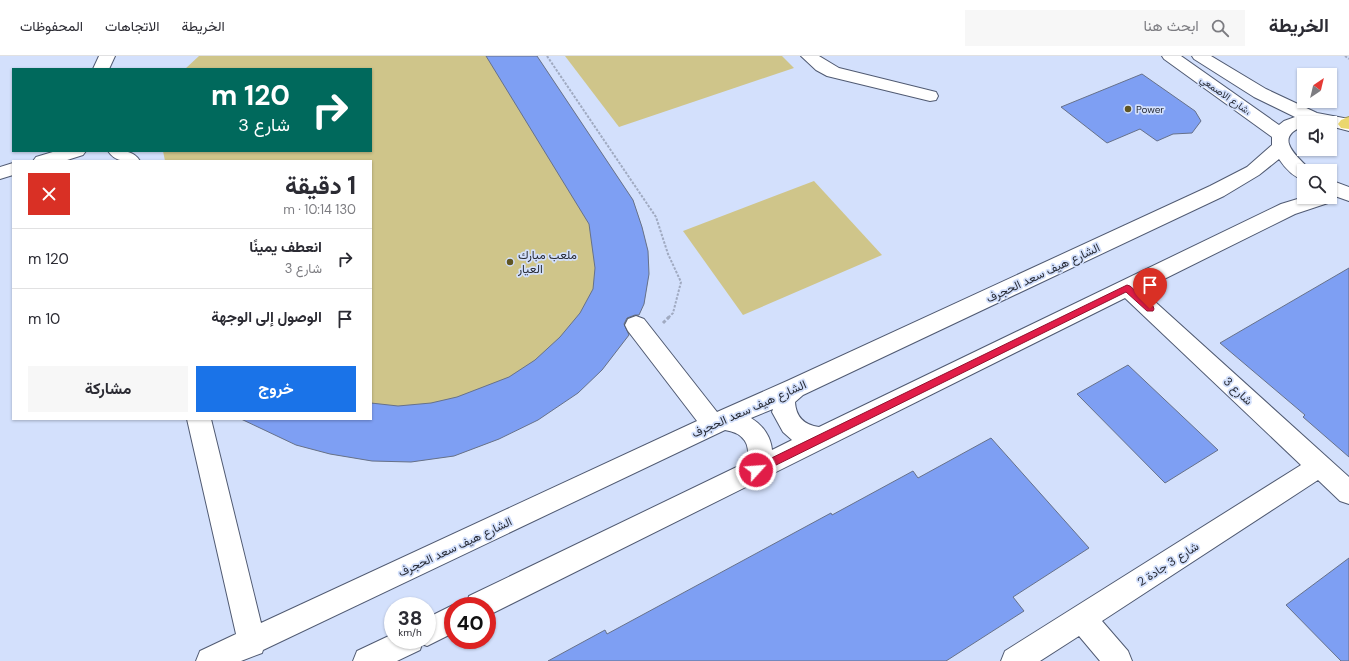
<!DOCTYPE html>
<html lang="ar">
<meta charset="utf-8">
<style>
:root{--surface:#fff;--page:#f7f7f7;--text:#2b2b33;--muted:#7c7c81;--line:#e1e1e2;--accent:#1a73e8}
body{margin:0;font-family:"DM Sans",Vazirmatn,sans-serif;background:var(--page);color:var(--text);direction:rtl;height:100vh;display:flex;flex-direction:column;font-size:15px;white-space:nowrap}
*{box-sizing:border-box;margin:0}
p{font-size:13px;color:var(--muted)}
.icon{flex:none;width:22px;height:22px;fill:none;stroke:currentColor;stroke-width:2;stroke-linecap:round;stroke-linejoin:round}
.map{position:relative;flex:1;overflow:hidden;direction:ltr}
.sheet{position:absolute;left:12px;top:104px;width:360px;height:260px;display:flex;flex-direction:column;background:var(--surface);border-radius:0px;box-shadow:0 1px 3px #0004;direction:rtl}
.sheet>*{flex:none}
.guide{position:absolute;left:12px;top:12px;width:360px;height:84px;border-radius:0px;box-shadow:0 1px 3px #0004;direction:rtl;background:#00695c;color:#fff;overflow:hidden}
.needle{width:26px;rotate:35deg}
.tools{position:absolute;left:1297px;top:12px;display:grid;gap:8px}
.tools a{display:grid;place-items:center;width:40px;height:40px;border-radius:0px;background:var(--surface);box-shadow:0 1px 3px #0004;font-size:20px}
.speed{position:absolute;left:384px;top:541px;display:flex;gap:8px;font-size:20px;font-weight:700;text-align:center}
.speed>*{display:grid;place-content:center;width:52px;height:52px;border-radius:50%;background:var(--surface);box-shadow:0 1px 3px #0004;line-height:1}
.speed small{font-size:10px;font-weight:400}
.speed .limit{border:6px solid #d22;background:#fff;color:#111}
.pin{position:absolute;display:grid;place-items:center;width:34px;height:34px;color:#fff;margin:-41px -17px;border-radius:50% 50% 50% 0;rotate:-45deg;box-shadow:0 0 4px #0007}
.pin .icon{rotate:45deg}
.me{position:absolute;width:44px;margin:-22px;rotate:64deg;stroke-linejoin:round;filter:drop-shadow(0 0 3px #0008)}
.turn{display:flex;align-items:center;gap:14px;height:84px;padding:0 16px;font-size:18px}
.turn .icon{width:52px;height:52px;stroke-width:2.5}
.turn b{display:block;font-size:28px;line-height:34px}
.round{display:grid;place-items:center;flex:none;width:42px;height:42px;border-radius:0px;background:var(--page)}
.overview{display:flex;align-items:center;justify-content:space-between;height:68px;padding:0 16px}
h1{font-size:24px;font-weight:700;line-height:30px}
.action{display:flex;gap:8px;margin-top:auto;padding:8px 16px}
.action a{flex:1;height:46px;border-radius:0px;background:var(--accent);color:#fff;font-size:16px;font-weight:700;line-height:46px;text-align:center}
.action a+a{background:var(--page);color:var(--text)}
ul{padding:0;list-style:none}
li{display:flex;align-items:center;gap:12px;height:60px;padding:0 16px;border-top:1px solid var(--line)}
li div{flex:1}
li b{display:block;font-size:15px}
li em{font-style:normal}
header{display:flex;align-items:center;gap:24px;box-sizing:border-box;height:56px;padding:0 20px;background:var(--surface);border-bottom:1px solid var(--line)}
header strong{font-size:19px}
nav{display:flex;gap:22px;margin-inline-start:auto;font-size:14px}
.search{width:280px;height:36px;background:var(--page);display:flex;align-items:center;gap:10px;box-sizing:border-box;padding:0 14px;border-radius:0px;color:var(--muted);font-size:15px}
.map>svg:first-child{display:block}
.green{fill:#cfc58a}
.building{fill:#7e9ff3;stroke:#66718a}
.lines{fill:none;stroke-linecap:round;stroke-linejoin:round}
.minor-casing{stroke:#505a72;stroke-width:2}
.highway-casing{stroke:#a79c5a;stroke-width:2}
.path-far1{stroke:#a0aac1;stroke-width:2;stroke-dasharray:2.5 1.5;stroke-linecap:butt}
.path{stroke:#a0aac1;stroke-width:3;stroke-dasharray:3.5 2;stroke-linecap:butt}
.minor{fill:#fff;fill-rule:evenodd}
.highway{fill:#ebd76d;fill-rule:evenodd}
.route{fill:#e11d48;stroke:#92132f}
.poi-dot{fill:#605623;stroke:#d3e0fc;stroke-width:1.5}
.labels{text-anchor:middle;stroke-width:3.5;stroke-linejoin:round;paint-order:stroke}
.far-street-label{font-size:10px;fill:#292d38;stroke:#d3e0fc}
.far-poi-label{font-size:10px;fill:#292d38;stroke:#d3e0fc;text-anchor:start}
.poi-label{font-size:12px;fill:#292d38;stroke:#d3e0fc;text-anchor:start}
.street-label{font-size:12px;fill:#292d38;stroke:#d3e0fc}
</style>
<header>
<strong>الخريطة</strong>
<div class="search"><svg class="icon" aria-label="search" viewBox="0 0 24 24"><circle cx="10" cy="10" r="6"/><path d="M15 15l6 6"/></svg>ابحث هنا</div>
<nav><a>الخريطة</a><a>الاتجاهات</a><a>المحفوظات</a></nav>
</header>
<div class="map">
<svg width="1349" height="605" viewBox="0 0 1349 605">
<rect width="100%" height="100%" fill="#d3e0fc"/>
<g class="green">
<path d="M 199,0 L 537,0 L 633,144 L 642,171 L 648,195 L 649,218 L 644,248 L 629,279 L 602,314 L 499,383 L 454,400 L 411,406 L 372,405 L 330,398 L 296,389 L 371,363 L 371,105 L 165,105 L 163,95 L 371,95 L 371,13 L 185,13 Z"/>
<path d="M 565,0 L 782,0 L 794,12 L 619,71 Z"/>
<path d="M 814,125 L 882,199 L 743,259 L 683,175 Z"/>
</g>
<g class="building">
<path d="M 486,0 L 537,0 L 633,144 L 642,171 L 648,195 L 649,218 L 644,248 L 639,259 L 635,259 L 627,262 L 624,268 L 629,279 L 602,314 L 578,337 L 538,364 L 499,383 L 454,400 L 411,406 L 372,405 L 330,398 L 296,389 L 241,363 L 371,363 L 371,347 L 398,350 L 431,347 L 457,341 L 509,321 L 535,304 L 560,281 L 580,257 L 593,233 L 595,212 L 589,168 Z"/>
<path d="M 1142,18 L 1195,55 L 1201,65 L 1192,77 L 1173,78 L 1157,85 L 1140,73 L 1107,87 L 1061,51 Z"/>
<path d="M 1349,212 L 1349,401 L 1303,361 L 1305,359 L 1220,287 Z"/>
<path d="M 1128,309 L 1218,394 L 1165,427 L 1077,338 Z"/>
<path d="M 991,382 L 1089,492 L 1013,541 L 1024,555 L 946,605 L 548,605 L 605,574 L 607,578 L 831,457 L 832,459 L 913,415 L 918,422 Z"/>
<path d="M 1349,502 L 1349,605 L 1341,605 L 1286,549 Z"/>
</g>
<g class="lines">
<g class="minor-casing">
<g id="minor">
<path d="M 99,0 L 115,0 L 109,13 L 93,13 Z"/>
<path d="M 801,0 L 819,0 L 839,12 L 936,36 L 938,40 L 936,44 L 930,45 L 827,20 L 816,14 Z"/>
<path d="M 1162,0 L 1181,0 L 1279,69 L 1284,65 L 1295,61 L 1254,41 L 1194,3 L 1192,0 L 1211,0 L 1266,33 L 1317,57 L 1349,63 L 1349,75 L 1330,70 L 1330,67 L 1304,67 L 1304,70 C 1271,82 1299,101 1311,115 L 1304,115 L 1304,124 C 1293,121 1285,112 1279,103 L 1259,119 L 1224,140 L 803,339 L 795,346 C 796,362 805,369 819,371 L 1281,148 L 1304,141 L 1330,141 L 1330,124 L 1349,131 L 1349,145 L 1332,139 L 1333,141 L 1331,146 L 1295,158 L 1142,234 L 1349,421 L 1349,448 L 1340,445 L 1318,424 L 1102,565 L 1128,595 L 1132,605 L 1100,605 L 1079,580 L 1040,605 L 1001,605 L 1005,595 L 1301,409 L 1125,242 L 487,560 L 487,550 L 466,550 L 469,540 L 747,406 C 751,388 744,377 725,374 L 263,594 L 262,597 L 241,605 L 196,605 L 200,595 L 236,578 L 187,363 L 211,363 L 261,567 L 697,365 L 628,275 L 625,269 L 628,263 L 636,260 L 644,263 L 717,356 L 787,325 L 1210,130 L 1247,111 L 1272,89 L 1272,81 L 1164,3 ZM 773,353 L 772,356 L 783,376 L 792,384 L 772,394 C 771,381 763,369 751,362 Z"/>
<path d="M 56,95 L 86,95 L 83,99 L 64,105 L 33,105 L 36,101 Z"/>
<path d="M 108,95 C 121,95 133,93 140,105 C 127,105 116,107 108,95 Z"/>
<path d="M 13,107 L 13,119 L 0,123 L 0,111 Z"/>
<path d="M 453,549 L 454,550 L 453,550 L 453,577 L 427,590 L 422,588 L 420,594 L 397,605 L 353,605 L 357,595 L 393,578 L 393,584 L 427,584 L 427,562 Z"/>
</g>
</g>
<g class="highway-casing">
<path id="highway" d="M 1349,61 L 1349,73 L 1341,72 L 1338,68 L 1341,64 Z"/>
</g>
<g class="path-far1">
<path d="M 547,0 L 656,161 L 668,198 L 681,226 L 673,257 L 669,261"/>
<path d="M 1345,0 L 1349,3"/>
</g>
<path class="path" d="M 663,267 L 670,260"/>
<use href="#minor" class="minor"/>
<use href="#highway" class="highway"/>
</g>
<path class="route" d="M 1127,229 L 1130,230 L 1153,250 L 1154,253 L 1153,255 L 1147,255 L 1126,236 L 760,417 L 756,418 L 753,417 L 751,414 L 753,411 Z"/>
<g class="poi-dot">
<circle cx="1128" cy="53" r="4"/>
<circle cx="510" cy="206" r="4"/>
</g>
<g class="labels">
<g class="far-street-label">
<text transform="translate(1226 39) rotate(35)" y="4">شارع الاصمعي،</text>
</g>
<g class="far-poi-label">
<text x="1136" y="57">Power</text>
</g>
<g class="poi-label">
<text x="518" y="203">ملعب مبارك<tspan x="518" dy="14">العيار</tspan></text>
</g>
<g class="street-label">
<text transform="translate(1043 217) rotate(-25)" y="4">الشارع هيف سعد الحجرف</text>
<text transform="translate(1238 335) rotate(43)" y="4">شارع 3</text>
<text transform="translate(749 353) rotate(-24)" y="4">الشارع هيف سعد الحجرف</text>
<text transform="translate(455 491) rotate(-25)" y="4">الشارع هيف سعد الحجرف</text>
<text transform="translate(1168 508) rotate(-33)" y="4">شارع 3 جادة 2</text>
</g>
</g>
</svg>
<div class="tools">
<a><svg class="needle" viewBox="-14 -14 28 28"><path d="M0-13l5 13h-10z" fill="#e53935"/><path d="M0 13l5-13h-10z" fill="#7c7c81"/></svg></a>
<a><svg class="icon" aria-label="sound" viewBox="0 0 24 24"><path d="M4 9h4l5-4v14l-5-4H4zM17 9q2 3 0 6"/></svg></a>
<a><svg class="icon" aria-label="search" viewBox="0 0 24 24"><circle cx="10" cy="10" r="6"/><path d="M15 15l6 6"/></svg></a>
</div>
<div class="speed"><div>38<small>km/h</small></div><div class="limit">40</div></div>
<div class="pin" style="left:1150px;top:253px;background:#d93025"><svg class="icon" aria-label="arrive" viewBox="0 0 24 24"><path d="M6 21V4h12l-3 4 3 4H6"/></svg></div>
<svg class="me" style="left:756px;top:414px" viewBox="-20 -20 40 40"><circle r="17" fill="#e11d48" stroke="#fff" stroke-width="3"/><path d="M0-11L8 9 0 5-8 9z" fill="#fff"/></svg>
<div class="guide">
<div class="turn"><svg class="icon" aria-label="right" viewBox="0 0 24 24"><path d="M7 20v-9h11M14 6l5 5-5 5"/></svg><div><b>120 m</b>شارع 3</div></div>
</div>
<section class="sheet">
<div class="overview"><div><h1>1 دقيقة</h1><p>130 m · 10:14</p></div><a class="round" style="background:#d93025;color:#fff"><svg class="icon" aria-label="close" viewBox="0 0 24 24"><path d="M6 6l12 12M18 6L6 18"/></svg></a></div>
<ul>
<li><svg class="icon" aria-label="right" viewBox="0 0 24 24"><path d="M7 20v-9h11M14 6l5 5-5 5"/></svg><div><b>انعطف يمينًا</b><p>شارع 3</p></div><em>120 m</em></li>
<li><svg class="icon" aria-label="arrive" viewBox="0 0 24 24"><path d="M6 21V4h12l-3 4 3 4H6"/></svg><div><b>الوصول إلى الوجهة</b></div><em>10 m</em></li>
</ul>
<div class="action"><a>خروج</a><a>مشاركة</a></div>
</section>
</div>
